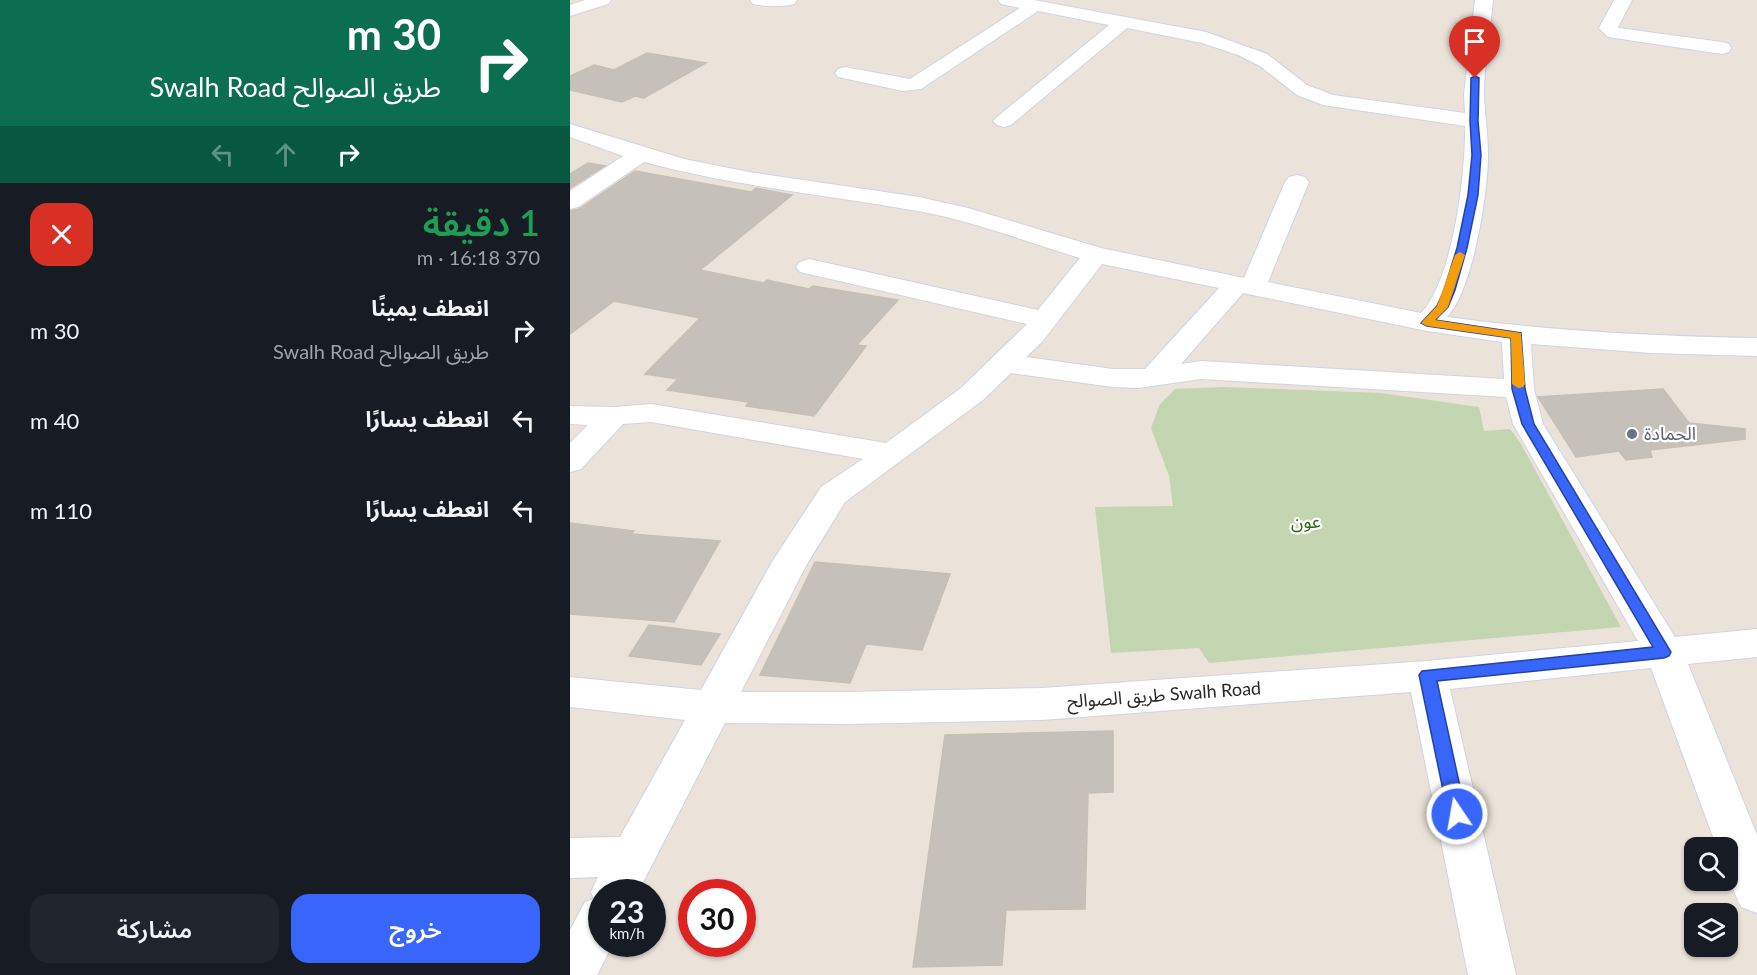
<!DOCTYPE html>
<html lang="ar">
<meta charset="utf-8">
<style>
:root{--surface:#171b24;--page:#20242c;--text:#f1f3f6;--muted:#9ea1a6;--accent:#3866fa}
body{margin:0;font-family:Lato,"Noto Sans Arabic",sans-serif;background:var(--page);color:var(--text);direction:rtl;height:100vh;display:flex;flex-direction:column;font-size:22px;white-space:nowrap}
*{box-sizing:border-box;margin:0}
p{font-size:20px;color:var(--muted)}
.icon{flex:none;width:33px;height:33px;fill:none;stroke:currentColor;stroke-width:2;stroke-linecap:round;stroke-linejoin:round}
.map{position:relative;flex:1;overflow:hidden;direction:ltr}
.details{display:flex;flex-direction:column;background:var(--surface);width:570px}
.details>*{flex:none}
.banner{background:#0b6e4f;color:#fff;overflow:hidden}
.tools{position:absolute;left:1114px;top:837px;display:grid;gap:12px}
.tools a{display:grid;place-items:center;width:54px;height:54px;border-radius:12px;background:var(--surface);box-shadow:0 2px 4px #0004;font-size:30px}
.speed{position:absolute;left:18px;top:879px;display:flex;gap:12px;font-size:30px;font-weight:700;text-align:center}
.speed>*{display:grid;place-content:center;width:78px;height:78px;border-radius:50%;background:var(--surface);box-shadow:0 2px 4px #0004;line-height:1}
.speed small{font-size:15px;font-weight:400}
.speed .limit{border:9px solid #d22;background:#fff;color:#111}
.pin{position:absolute;display:grid;place-items:center;width:51px;height:51px;color:#fff;margin:-62px -26px;border-radius:50% 50% 50% 0;rotate:-45deg;box-shadow:0 0 6px #0007}
.pin .icon{rotate:45deg}
.me{position:absolute;width:66px;margin:-33px;rotate:348deg;stroke-linejoin:round;filter:drop-shadow(0 0 4px #0008)}
.turn{display:flex;align-items:center;gap:21px;height:126px;padding:0 30px;font-size:27px}
.turn .icon{width:78px;height:78px;stroke-width:2.5}
.turn b{display:block;font-size:42px;line-height:51px}
.lanes{display:flex;align-items:center;height:57px;padding:0 30px;background:#0003;justify-content:center;gap:30px;direction:ltr}
.lanes .off{opacity:.35}
.round{display:grid;place-items:center;flex:none;width:63px;height:63px;border-radius:18px;background:var(--page)}
.summary{display:flex;align-items:center;justify-content:space-between;height:102px;padding:0 30px}
h1{font-size:36px;font-weight:600;line-height:45px;color:#1e9e55}
.button{display:flex;gap:12px;margin-top:auto;padding:12px 30px}
.button a{flex:1;height:69px;border-radius:18px;background:var(--accent);color:#fff;font-size:24px;font-weight:600;line-height:69px;text-align:center}
.button a+a{background:var(--page);color:var(--text)}
ul{padding:0;list-style:none}
li{display:flex;align-items:center;gap:18px;height:90px;padding:0 30px}
li div{flex:1}
li b{display:block;font-size:22px}
li em{font-style:normal}
main{display:flex;flex:1;min-height:0}
.map>svg:first-child{display:block}
.cemetery{fill:#c4d5b1}
.building{fill:#c6c0ba;stroke:#c6bfb4;stroke-width:1.5}
.lines{fill:none;stroke-linecap:round;stroke-linejoin:round}
.minor-casing{stroke:#cfd4e2;stroke-width:2}
.minor{fill:#fff;fill-rule:evenodd}
.route{fill:#3866fa;stroke:#2442a2;stroke-width:1.5}
.slow{fill:#f59e0b}
.worship-dot{fill:#6b7280;stroke:#fff;stroke-width:2}
.labels{text-anchor:middle;stroke-width:4.5;stroke-linejoin:round;paint-order:stroke}
.worship-label{font-size:18px;fill:#5b616d;stroke:#fff;text-anchor:start}
.park-label{font-size:18px;fill:#2d6519;stroke:#fff}
.street-label{font-size:18px;fill:#282828;stroke:#fff}
</style>
<main>
<div class="map">
<svg width="1187" height="975" viewBox="0 0 1187 975">
<rect width="100%" height="100%" fill="#ebe3da"/>
<path class="cemetery" d="M 653,387 L 811,393 L 909,407 L 914,431 L 940,429 L 951,444 L 1051,627 L 639,663 L 629,648 L 541,653 L 525,507 L 603,506 L 599,476 L 581,428 L 590,404 L 605,389 Z"/>
<g class="building">
<path d="M 77,53 L 136,63 L 74,98 L 65,96 L 52,102 L 0,90 L 0,76 L 24,65 L 44,70 Z"/>
<path d="M 18,163 L 35,166 L 0,188 L 0,174 Z"/>
<path d="M 65,171 L 181,192 L 186,188 L 222,195 L 130,270 L 194,283 L 197,280 L 239,289 L 243,286 L 328,300 L 287,345 L 296,346 L 244,416 L 176,406 L 179,402 L 97,390 L 108,379 L 75,374 L 130,318 L 44,301 L 0,334 L 0,211 L 9,209 Z"/>
<path d="M 1093,389 L 1119,423 L 1175,429 L 1175,439 L 1080,450 L 1082,457 L 1056,460 L 1049,451 L 1006,457 L 968,397 Z"/>
<path d="M 0,523 L 64,531 L 61,534 L 150,541 L 104,622 L 0,614 Z"/>
<path d="M 245,562 L 380,574 L 352,650 L 296,644 L 280,683 L 190,675 Z"/>
<path d="M 79,625 L 150,634 L 131,665 L 59,656 Z"/>
<path d="M 543,731 L 543,792 L 518,793 L 515,909 L 436,910 L 432,965 L 343,967 L 375,735 Z"/>
</g>
<g class="lines">
<g class="minor-casing">
<g id="minor">
<path d="M 15,0 L 41,0 L 38,4 L 0,16 L 0,5 Z"/>
<path d="M 180,0 L 227,0 L 224,4 C 212,7 195,7 183,4 Z"/>
<path d="M 428,0 L 464,0 L 636,32 L 697,54 L 737,85 L 763,95 L 895,113 L 894,94 L 905,0 L 923,0 C 920,31 914,64 914,96 C 915,116 918,135 918,155 C 918,193 903,290 877,317 C 980,331 1083,336 1187,338 L 1187,356 L 1081,353 L 961,344 L 964,389 L 973,424 L 1105,637 L 1187,629 L 1187,657 L 1118,664 L 1187,835 L 1187,913 L 1171,907 C 1160,884 1158,872 1158,848 L 1147,848 L 1081,668 L 880,689 L 946,975 L 898,975 L 841,692 L 472,720 L 276,724 L 155,723 L 68,892 L 32,892 L 32,944 L 43,944 L 27,975 L 0,975 L 0,930 L 15,902 L 24,899 L 21,892 L 28,877 L 0,878 L 0,838 L 50,837 L 115,720 L 0,707 L 0,677 L 131,690 L 202,562 L 251,487 L 293,459 L 81,422 L 53,424 L 11,469 L 0,472 L 0,443 L 18,425 L 0,424 L 0,406 L 44,407 L 81,404 L 316,443 L 391,388 L 457,324 L 230,272 L 226,267 L 230,262 L 239,259 L 468,310 L 510,258 C 457,242 403,221 348,211 C 256,195 164,186 74,162 L 8,207 L 0,209 L 0,191 L 53,156 L 0,137 L 0,124 L 114,159 L 179,172 L 349,197 L 398,208 L 531,248 L 674,278 L 715,182 L 719,177 L 727,175 L 735,177 L 739,182 L 698,282 L 851,313 C 883,280 896,172 895,126 L 753,105 L 727,95 L 690,66 L 668,55 L 632,43 L 557,28 L 441,125 L 434,127 L 427,125 L 423,121 L 427,117 L 539,25 L 468,11 L 351,89 L 333,91 L 268,77 L 265,73 L 268,69 L 275,67 L 340,79 L 450,8 L 431,4 ZM 532,264 L 649,288 L 575,369 L 543,369 L 456,357 L 472,342 ZM 673,293 L 857,331 L 932,342 L 934,379 L 631,361 L 611,364 ZM 441,373 L 543,387 L 568,388 L 631,379 L 936,397 L 943,424 L 1068,641 L 857,661 L 472,688 L 276,692 L 171,692 L 237,564 L 275,502 L 413,400 Z"/>
<path d="M 1044,0 L 1062,0 L 1048,27 L 1049,28 L 1152,42 L 1159,44 L 1161,48 L 1159,52 L 1152,54 L 1038,37 L 1029,28 Z"/>
</g>
</g>
<use href="#minor" class="minor"/>
</g>
<path class="route" d="M 905,76 L 909,78 L 908,121 L 911,155 L 908,195 L 897,248 L 885,290 L 878,307 L 865,320 L 951,333 L 955,389 L 964,424 L 1101,652 L 1099,656 L 1094,658 L 867,681 L 896,814 L 894,819 L 887,821 L 881,819 L 878,814 L 849,675 L 852,671 L 1083,647 L 952,424 L 942,389 L 941,338 L 857,326 L 851,323 L 867,306 L 874,290 L 887,248 L 898,195 L 902,155 L 900,121 L 901,78 Z"/>
<path class="slow" d="M 890,252 L 895,255 L 878,307 L 865,320 L 951,333 L 955,384 L 953,387 L 948,388 L 942,384 L 941,338 L 857,326 L 851,323 L 867,306 L 885,255 Z"/>
<circle class="worship-dot" cx="1062" cy="434" r="6"/>
<g class="labels">
<g class="worship-label">
<text x="1074" y="440">الحمادة</text>
</g>
<g class="park-label">
<text x="736" y="528">عون</text>
</g>
<g class="street-label">
<text transform="translate(594 695) rotate(-4)" y="6">طريق الصوالح Swalh Road</text>
</g>
</g>
</svg>
<div class="tools">
<a><svg class="icon" aria-label="search" viewBox="0 0 24 24"><circle cx="10" cy="10" r="6"/><path d="M15 15l6 6"/></svg></a>
<a><svg class="icon" aria-label="layers" viewBox="0 0 24 24"><path d="M12 4l9 5-9 5-9-5zM3 14l9 5 9-5"/></svg></a>
</div>
<div class="speed"><div>23<small>km/h</small></div><div class="limit">30</div></div>
<div class="pin" style="left:905px;top:78px;background:#d93025"><svg class="icon" aria-label="arrive" viewBox="0 0 24 24"><path d="M6 21V4h12l-3 4 3 4H6"/></svg></div>
<svg class="me" style="left:887px;top:814px" viewBox="-20 -20 40 40"><circle r="17" fill="#3866fa" stroke="#fff" stroke-width="3"/><path d="M0-11L8 9 0 5-8 9z" fill="#fff"/></svg>
</div>
<section class="details">
<div class="banner">
<div class="turn"><svg class="icon" aria-label="right" viewBox="0 0 24 24"><path d="M7 20v-9h11M14 6l5 5-5 5"/></svg><div><b>30 m</b>طريق الصوالح Swalh Road</div></div>
<div class="lanes"><svg class="icon off" aria-label="left" viewBox="0 0 24 24"><path d="M17 20v-9H6M10 6l-5 5 5 5"/></svg><svg class="icon off" aria-label="ahead" viewBox="0 0 24 24"><path d="M12 20V5M6 11l6-6 6 6"/></svg><svg class="icon" aria-label="right" viewBox="0 0 24 24"><path d="M7 20v-9h11M14 6l5 5-5 5"/></svg></div>
</div>
<div class="summary"><div><h1>1 دقيقة</h1><p>370 m · 16:18</p></div><a class="round" style="background:#d93025;color:#fff"><svg class="icon" aria-label="close" viewBox="0 0 24 24"><path d="M6 6l12 12M18 6L6 18"/></svg></a></div>
<ul>
<li><svg class="icon" aria-label="right" viewBox="0 0 24 24"><path d="M7 20v-9h11M14 6l5 5-5 5"/></svg><div><b>انعطف يمينًا</b><p>طريق الصوالح Swalh Road</p></div><em>30 m</em></li>
<li><svg class="icon" aria-label="left" viewBox="0 0 24 24"><path d="M17 20v-9H6M10 6l-5 5 5 5"/></svg><div><b>انعطف يسارًا</b></div><em>40 m</em></li>
<li><svg class="icon" aria-label="left" viewBox="0 0 24 24"><path d="M17 20v-9H6M10 6l-5 5 5 5"/></svg><div><b>انعطف يسارًا</b></div><em>110 m</em></li>
</ul>
<div class="button"><a>خروج</a><a>مشاركة</a></div>
</section>
</main>
